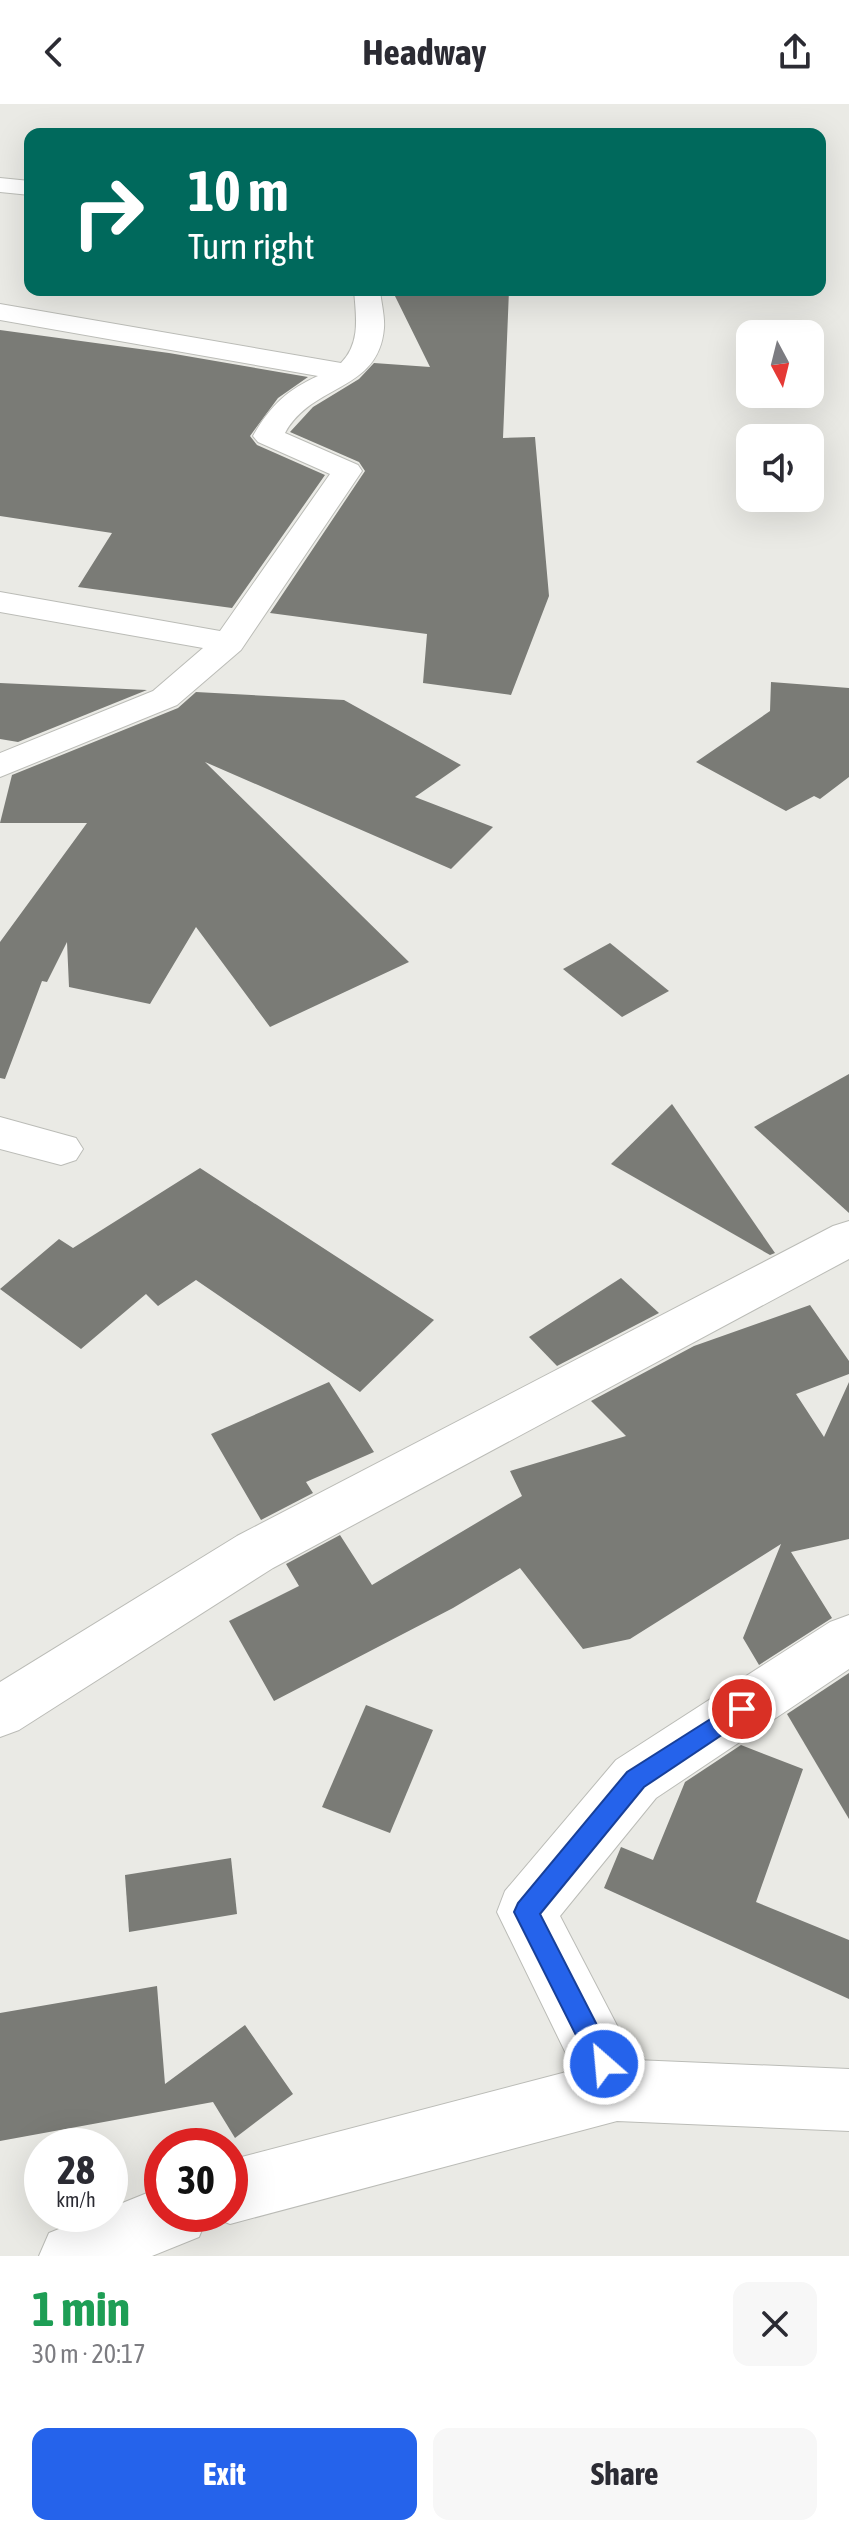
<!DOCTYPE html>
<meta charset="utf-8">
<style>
:root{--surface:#fff;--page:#f7f7f7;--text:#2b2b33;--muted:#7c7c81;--accent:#2563eb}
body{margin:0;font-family:"Asap Condensed",sans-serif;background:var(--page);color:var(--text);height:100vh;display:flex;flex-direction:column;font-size:30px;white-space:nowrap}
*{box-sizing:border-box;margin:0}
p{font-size:26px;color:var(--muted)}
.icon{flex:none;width:44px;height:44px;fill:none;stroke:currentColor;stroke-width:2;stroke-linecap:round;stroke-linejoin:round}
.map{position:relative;height:2152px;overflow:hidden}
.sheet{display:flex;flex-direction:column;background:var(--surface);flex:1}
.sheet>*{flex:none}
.top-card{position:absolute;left:24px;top:24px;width:802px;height:168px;border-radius:16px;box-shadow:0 8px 32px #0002;background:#00695c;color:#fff;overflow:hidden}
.needle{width:52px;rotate:173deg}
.fabs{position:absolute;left:736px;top:216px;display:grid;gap:16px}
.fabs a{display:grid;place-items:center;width:88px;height:88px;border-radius:16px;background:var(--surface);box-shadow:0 8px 32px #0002;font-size:40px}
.speed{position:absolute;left:24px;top:2024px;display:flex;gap:16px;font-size:40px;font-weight:700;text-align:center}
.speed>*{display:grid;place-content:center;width:104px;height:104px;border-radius:50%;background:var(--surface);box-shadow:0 8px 32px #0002;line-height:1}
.speed small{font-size:20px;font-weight:400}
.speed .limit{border:12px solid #d22;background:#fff;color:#111}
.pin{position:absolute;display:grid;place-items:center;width:68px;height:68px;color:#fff;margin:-34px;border:4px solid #fff;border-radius:50%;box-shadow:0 2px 8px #0007}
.me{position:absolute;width:88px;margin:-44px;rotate:333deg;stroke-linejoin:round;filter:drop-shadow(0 0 6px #0008)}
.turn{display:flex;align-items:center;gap:28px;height:168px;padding:0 32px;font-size:36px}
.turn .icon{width:104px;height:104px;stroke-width:2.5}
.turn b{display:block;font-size:56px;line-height:68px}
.round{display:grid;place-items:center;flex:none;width:84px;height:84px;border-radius:16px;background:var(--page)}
.overview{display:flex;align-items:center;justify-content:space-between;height:136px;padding:0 32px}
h1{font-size:48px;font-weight:700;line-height:60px;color:#1e9e55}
.action{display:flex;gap:16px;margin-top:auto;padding:16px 32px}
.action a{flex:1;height:92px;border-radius:16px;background:var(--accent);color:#fff;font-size:32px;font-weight:700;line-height:92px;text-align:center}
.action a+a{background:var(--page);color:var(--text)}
header{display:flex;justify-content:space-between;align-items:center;height:104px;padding:0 32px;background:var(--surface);font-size:36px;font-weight:700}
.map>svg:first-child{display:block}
.building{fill:#7a7b76}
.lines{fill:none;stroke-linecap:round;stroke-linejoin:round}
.minor-casing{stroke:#bbbcb7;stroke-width:2}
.minor{fill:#fff;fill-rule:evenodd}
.route{fill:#2563eb;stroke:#184099;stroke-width:2}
</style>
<header><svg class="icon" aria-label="back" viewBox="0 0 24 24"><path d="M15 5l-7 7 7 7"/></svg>Headway<svg class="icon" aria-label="share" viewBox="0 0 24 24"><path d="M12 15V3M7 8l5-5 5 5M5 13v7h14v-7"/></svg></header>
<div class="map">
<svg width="849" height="2152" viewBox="0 0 849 2152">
<rect width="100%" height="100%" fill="#eaeae5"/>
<g class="building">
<path d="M 392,186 L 509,186 L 503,334 L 535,333 L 549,492 L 511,591 L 423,579 L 427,530 L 270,509 L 365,367 L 359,358 L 290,328 L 313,303 L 359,275 L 374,259 L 430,263 Z"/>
<path d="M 0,226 L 169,249 L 308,273 L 278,294 L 250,332 L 257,341 L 325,371 L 232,504 L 78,483 L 112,429 L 0,412 Z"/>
<path d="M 771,578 L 849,584 L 849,673 L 820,695 L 814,692 L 786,707 L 696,658 L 770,607 Z"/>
<path d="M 0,579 L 147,586 L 18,638 L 0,635 Z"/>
<path d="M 196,588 L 344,596 L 461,661 L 415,693 L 493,723 L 451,765 L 205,658 L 409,858 L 270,923 L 196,823 L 150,900 L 69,883 L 67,838 L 47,878 L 42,877 L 5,975 L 0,974 L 0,838 L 87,719 L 0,719 L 12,671 L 178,604 Z"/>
<path d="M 610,839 L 669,887 L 622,913 L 563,865 Z"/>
<path d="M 849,970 L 849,1109 L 754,1023 Z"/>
<path d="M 672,1000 L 775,1149 L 770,1151 L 611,1060 Z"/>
<path d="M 200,1064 L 434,1216 L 360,1288 L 196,1176 L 158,1202 L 146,1190 L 81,1245 L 0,1185 L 59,1135 L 73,1144 Z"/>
<path d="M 621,1174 L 659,1209 L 557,1262 L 529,1233 Z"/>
<path d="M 810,1201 L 849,1257 L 849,1270 L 796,1290 L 824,1333 L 849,1278 L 849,1435 L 791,1448 L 832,1514 L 759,1561 L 743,1534 L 781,1440 L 630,1535 L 583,1545 L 520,1464 L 453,1504 L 274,1597 L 229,1517 L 299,1482 L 286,1460 L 340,1431 L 372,1481 L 522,1392 L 510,1367 L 626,1332 L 591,1297 L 694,1242 Z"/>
<path d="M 329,1278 L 374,1348 L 306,1378 L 313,1389 L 261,1416 L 211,1330 Z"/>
<path d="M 849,1569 L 849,1715 L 787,1610 Z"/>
<path d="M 366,1601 L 433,1626 L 390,1729 L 322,1703 Z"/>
<path d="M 741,1641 L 803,1665 L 756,1798 L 849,1836 L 849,1895 L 604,1784 L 621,1743 L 653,1756 L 685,1678 Z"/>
<path d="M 231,1754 L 237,1810 L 129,1828 L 125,1771 Z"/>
<path d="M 157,1882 L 165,1980 L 245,1921 L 293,1990 L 235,2034 L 213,1998 L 0,2037 L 0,1909 Z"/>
</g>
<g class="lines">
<g class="minor-casing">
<g id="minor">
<path d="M 0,74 L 30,77 L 30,91 L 0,88 Z"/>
<path d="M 354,186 L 380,186 C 381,198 385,212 384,224 C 379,288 312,279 285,329 L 358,361 L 362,367 L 241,546 L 177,601 L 0,673 L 0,649 L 153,587 L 203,544 L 0,508 L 0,488 L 220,527 L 330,370 L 258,338 L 253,332 C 270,302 287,286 318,272 L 0,216 L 0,200 L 341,259 C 361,239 356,212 354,186 Z"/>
<path d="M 0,1013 L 76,1034 L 83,1045 L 76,1056 L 61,1061 L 0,1045 Z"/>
<path d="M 849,1117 L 849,1155 L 273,1464 L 19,1626 L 0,1633 L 0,1578 L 237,1432 L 833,1122 Z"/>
<path d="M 849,1511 L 849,1565 L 656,1694 L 560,1812 L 635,1956 L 849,1965 L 849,2027 L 617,2017 L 230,2120 L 208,2111 L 199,2133 L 152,2152 L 39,2152 L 49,2129 L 96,2110 L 110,2110 L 110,2104 L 162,2083 L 162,2110 L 230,2110 L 230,2056 L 574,1966 L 497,1808 L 505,1787 L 616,1656 L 830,1518 Z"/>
</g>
</g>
<use href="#minor" class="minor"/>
</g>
<path class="route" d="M 742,1595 L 750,1598 L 754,1605 L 750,1612 L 644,1683 L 540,1810 L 617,1960 L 613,1969 L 604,1973 L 595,1969 L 514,1808 L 518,1799 L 627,1668 Z"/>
</svg>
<div class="fabs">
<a><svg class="needle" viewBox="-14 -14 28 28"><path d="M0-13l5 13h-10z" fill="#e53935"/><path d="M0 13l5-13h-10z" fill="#7c7c81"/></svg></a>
<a><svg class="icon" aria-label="sound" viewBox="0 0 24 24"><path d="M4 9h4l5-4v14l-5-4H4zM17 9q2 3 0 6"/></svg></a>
</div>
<div class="speed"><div>28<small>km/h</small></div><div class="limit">30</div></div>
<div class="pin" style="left:742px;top:1605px;background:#d93025"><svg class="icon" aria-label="arrive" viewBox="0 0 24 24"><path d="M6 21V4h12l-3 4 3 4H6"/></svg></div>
<svg class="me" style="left:604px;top:1960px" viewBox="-20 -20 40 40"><circle r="17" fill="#2563eb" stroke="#fff" stroke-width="3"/><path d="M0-11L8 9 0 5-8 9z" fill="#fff"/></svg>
<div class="top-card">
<div class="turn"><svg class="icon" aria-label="right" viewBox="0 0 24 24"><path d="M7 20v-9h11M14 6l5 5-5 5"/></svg><div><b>10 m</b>Turn right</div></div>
</div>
</div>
<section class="sheet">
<div class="overview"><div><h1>1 min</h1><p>30 m · 20:17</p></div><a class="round"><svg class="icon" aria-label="close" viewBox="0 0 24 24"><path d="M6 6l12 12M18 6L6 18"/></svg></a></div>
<div class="action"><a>Exit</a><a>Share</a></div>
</section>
